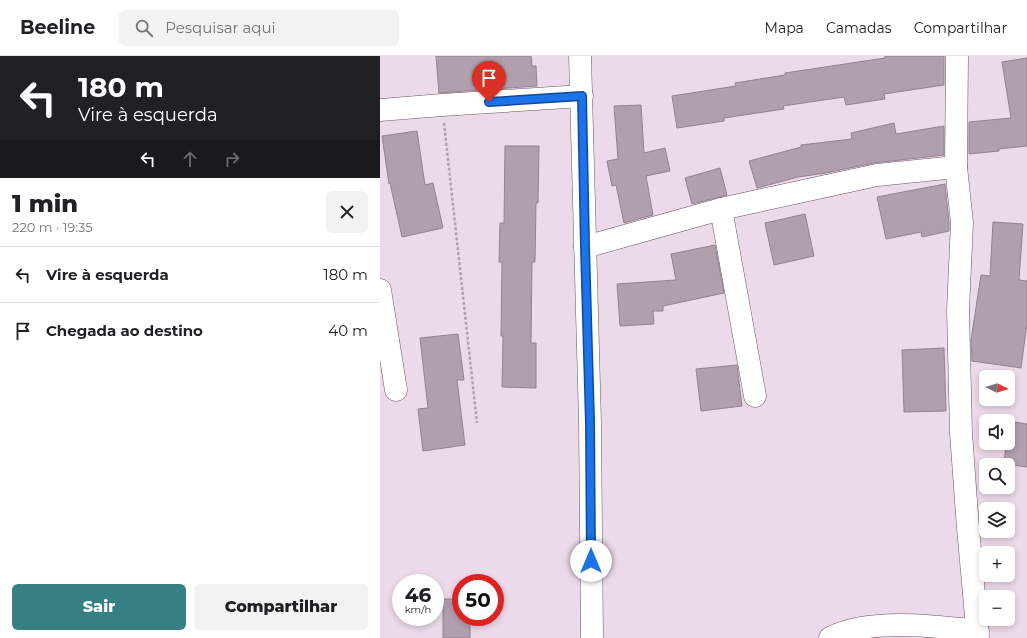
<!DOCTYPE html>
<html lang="pt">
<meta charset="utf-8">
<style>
:root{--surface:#fff;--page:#f2f2f2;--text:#202124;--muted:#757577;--line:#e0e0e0;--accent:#377f83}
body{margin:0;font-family:Montserrat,sans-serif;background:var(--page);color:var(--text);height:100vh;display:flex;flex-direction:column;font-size:15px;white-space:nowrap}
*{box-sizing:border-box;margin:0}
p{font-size:13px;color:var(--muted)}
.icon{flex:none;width:22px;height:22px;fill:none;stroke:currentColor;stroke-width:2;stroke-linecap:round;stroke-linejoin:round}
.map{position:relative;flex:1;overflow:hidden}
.drawer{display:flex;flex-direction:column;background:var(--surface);width:380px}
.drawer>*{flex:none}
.hud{background:#202124;color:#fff;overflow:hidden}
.needle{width:26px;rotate:95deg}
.tools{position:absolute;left:599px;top:314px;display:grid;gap:8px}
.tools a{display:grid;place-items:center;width:36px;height:36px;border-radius:6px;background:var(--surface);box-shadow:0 2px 6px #0003;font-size:20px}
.speed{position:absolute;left:12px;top:518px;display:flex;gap:8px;font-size:20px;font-weight:700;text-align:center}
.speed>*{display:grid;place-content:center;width:52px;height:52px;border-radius:50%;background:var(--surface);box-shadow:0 2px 6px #0003;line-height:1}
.speed small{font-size:10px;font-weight:400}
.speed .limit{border:6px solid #d22;background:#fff;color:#111}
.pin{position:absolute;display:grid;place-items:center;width:34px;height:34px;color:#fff;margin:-41px -17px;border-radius:50% 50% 50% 0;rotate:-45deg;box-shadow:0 0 4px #0007}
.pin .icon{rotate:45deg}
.me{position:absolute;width:44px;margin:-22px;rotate:0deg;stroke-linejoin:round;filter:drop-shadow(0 0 3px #0008)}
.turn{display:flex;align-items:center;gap:14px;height:84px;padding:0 12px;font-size:18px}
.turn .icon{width:52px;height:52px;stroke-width:2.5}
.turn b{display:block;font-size:28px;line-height:34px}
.lanes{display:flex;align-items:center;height:38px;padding:0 12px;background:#0003;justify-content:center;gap:20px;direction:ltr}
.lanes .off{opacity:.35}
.round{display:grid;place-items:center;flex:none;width:42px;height:42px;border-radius:6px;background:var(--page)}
.headline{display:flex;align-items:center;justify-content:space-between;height:68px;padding:0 12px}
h1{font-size:24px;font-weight:800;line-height:30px}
.cta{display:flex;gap:8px;margin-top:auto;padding:8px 12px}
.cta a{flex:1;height:46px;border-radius:6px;background:var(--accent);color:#fff;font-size:16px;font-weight:800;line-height:46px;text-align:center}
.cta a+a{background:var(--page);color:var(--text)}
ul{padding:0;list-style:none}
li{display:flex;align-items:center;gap:12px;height:56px;padding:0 12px;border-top:1px solid var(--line)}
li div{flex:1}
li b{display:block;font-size:15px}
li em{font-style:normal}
header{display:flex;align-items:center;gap:24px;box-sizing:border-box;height:56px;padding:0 20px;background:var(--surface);border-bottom:1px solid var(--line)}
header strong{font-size:19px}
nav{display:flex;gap:22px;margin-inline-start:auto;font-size:14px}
.search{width:280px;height:36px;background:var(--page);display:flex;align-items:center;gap:10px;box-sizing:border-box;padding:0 14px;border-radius:6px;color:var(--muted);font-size:15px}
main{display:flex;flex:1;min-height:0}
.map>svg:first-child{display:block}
.building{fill:#b19fae;stroke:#948291}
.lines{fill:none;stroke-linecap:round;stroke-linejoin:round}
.minor-casing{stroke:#665563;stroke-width:23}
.major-casing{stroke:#665563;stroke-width:23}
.path{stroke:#b1a2af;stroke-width:2.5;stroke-dasharray:3 2;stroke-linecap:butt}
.minor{stroke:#fff;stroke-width:22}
.major{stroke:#fff;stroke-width:22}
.route-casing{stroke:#114b97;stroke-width:10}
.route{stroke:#1a73e8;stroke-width:7}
</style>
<header>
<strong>Beeline</strong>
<div class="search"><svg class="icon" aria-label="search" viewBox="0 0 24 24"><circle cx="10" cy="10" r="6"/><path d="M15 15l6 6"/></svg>Pesquisar aqui</div>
<nav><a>Mapa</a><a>Camadas</a><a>Compartilhar</a></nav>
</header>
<main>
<section class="drawer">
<div class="hud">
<div class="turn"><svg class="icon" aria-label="left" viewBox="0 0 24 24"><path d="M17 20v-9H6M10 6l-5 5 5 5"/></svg><div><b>180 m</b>Vire à esquerda</div></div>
<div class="lanes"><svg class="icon" aria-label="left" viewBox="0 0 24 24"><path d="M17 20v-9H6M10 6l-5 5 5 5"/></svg><svg class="icon off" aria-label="ahead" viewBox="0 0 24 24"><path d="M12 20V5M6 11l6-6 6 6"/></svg><svg class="icon off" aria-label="right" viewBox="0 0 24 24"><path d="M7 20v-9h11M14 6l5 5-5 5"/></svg></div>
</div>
<div class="headline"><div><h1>1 min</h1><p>220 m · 19:35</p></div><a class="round"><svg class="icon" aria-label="close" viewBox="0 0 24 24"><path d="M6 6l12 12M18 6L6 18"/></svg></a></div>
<ul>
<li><svg class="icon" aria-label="left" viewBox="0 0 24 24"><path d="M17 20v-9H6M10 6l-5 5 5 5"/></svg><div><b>Vire à esquerda</b></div><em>180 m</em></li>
<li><svg class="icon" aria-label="arrive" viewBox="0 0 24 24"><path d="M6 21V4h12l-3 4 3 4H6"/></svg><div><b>Chegada ao destino</b></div><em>40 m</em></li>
</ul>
<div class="cta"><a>Sair</a><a>Compartilhar</a></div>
</section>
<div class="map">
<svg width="647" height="582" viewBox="0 0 647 582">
<rect width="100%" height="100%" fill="#ecd9e9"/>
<g class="building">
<path d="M 56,0 L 151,0 L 152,10 L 156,10 L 157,30 L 59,37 Z"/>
<path d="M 505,0 L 564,0 L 564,29 L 504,38 L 505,43 L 466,49 L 464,41 L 403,50 L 404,53 L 344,62 L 344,65 L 297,72 L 292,40 L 356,30 L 355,27 L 405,19 L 405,17 L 505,2 Z"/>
<path d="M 647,2 L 647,90 L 619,93 L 619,95 L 589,98 L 589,66 L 631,62 L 622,6 Z"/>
<path d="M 261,49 L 264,97 L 285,92 L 290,115 L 266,120 L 273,159 L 244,167 L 236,129 L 232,130 L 227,105 L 238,103 L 234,50 Z"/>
<path d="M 514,67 L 516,78 L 564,70 L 564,99 L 494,107 L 446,117 L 418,121 L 377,132 L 369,105 L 421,91 L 421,89 L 472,83 L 471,77 Z"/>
<path d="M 37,75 L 45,129 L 53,127 L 63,172 L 22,181 L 10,127 L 9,128 L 2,80 Z"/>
<path d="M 125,90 L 159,90 L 158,147 L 156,147 L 155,206 L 152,206 L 151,287 L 156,287 L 156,332 L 122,331 L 123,280 L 121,280 L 122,206 L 119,206 L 120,167 L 124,167 Z"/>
<path d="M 340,112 L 347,139 L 312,148 L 305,122 Z"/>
<path d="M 565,128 L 569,167 L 569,175 L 542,181 L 541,176 L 506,183 L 497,141 Z"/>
<path d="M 425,158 L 434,200 L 394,209 L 385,167 Z"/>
<path d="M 613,166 L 643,168 L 639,224 L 647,225 L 647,267 L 641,312 L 592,305 L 591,284 L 601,219 L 610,220 Z"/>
<path d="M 335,189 L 344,237 L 283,250 L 283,255 L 273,255 L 274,268 L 240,270 L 237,228 L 296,224 L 291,198 Z"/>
<path d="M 78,278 L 84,324 L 77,324 L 85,389 L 43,395 L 38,353 L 48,352 L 40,282 Z"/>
<path d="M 564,292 L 566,355 L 524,356 L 522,294 Z"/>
<path d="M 357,309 L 362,350 L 321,355 L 316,313 Z"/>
<path d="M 628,365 L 647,368 L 647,411 L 624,408 L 626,387 L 628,387 Z"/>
<path d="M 63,543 L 81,543 L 81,561 L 90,561 L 90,582 L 63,582 Z"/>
</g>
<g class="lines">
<g class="minor-casing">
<g id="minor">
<path d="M 577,0 L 576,111 L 582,167 L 578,254 L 581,377 L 588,472 L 598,582"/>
<path d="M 0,54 L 62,49 L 202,40"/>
<path d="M 341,153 L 375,340"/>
<path d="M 205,191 L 341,153 L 497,119 L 576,111"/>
<path d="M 0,234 L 16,334"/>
<path d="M 450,582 C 489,562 554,570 598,575"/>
</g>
</g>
<g class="major-casing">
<path id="major" d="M 200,0 L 210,366 L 212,582"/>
</g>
<path class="path" d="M 64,67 L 97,367"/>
<use href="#minor" class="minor"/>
<use href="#major" class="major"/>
</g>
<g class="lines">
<g class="route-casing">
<path id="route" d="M 109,46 L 202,40 L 205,191 L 210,366 L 211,505"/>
</g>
<use href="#route" class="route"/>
</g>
</svg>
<div class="tools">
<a><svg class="needle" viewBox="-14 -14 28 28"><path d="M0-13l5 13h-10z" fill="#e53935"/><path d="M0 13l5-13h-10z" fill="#757577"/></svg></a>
<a><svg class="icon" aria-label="sound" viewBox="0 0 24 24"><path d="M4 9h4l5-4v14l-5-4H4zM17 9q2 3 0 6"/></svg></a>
<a><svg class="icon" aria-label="search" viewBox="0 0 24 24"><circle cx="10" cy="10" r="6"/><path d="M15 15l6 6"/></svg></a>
<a><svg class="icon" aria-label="layers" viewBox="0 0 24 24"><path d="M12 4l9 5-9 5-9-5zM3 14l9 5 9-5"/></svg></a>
<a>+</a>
<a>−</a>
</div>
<div class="speed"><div>46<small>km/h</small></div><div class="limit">50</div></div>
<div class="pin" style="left:109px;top:46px;background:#d93025"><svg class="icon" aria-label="arrive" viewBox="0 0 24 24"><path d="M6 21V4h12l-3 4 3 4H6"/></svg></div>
<svg class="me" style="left:211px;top:505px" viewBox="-20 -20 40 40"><circle r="19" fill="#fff"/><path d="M0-13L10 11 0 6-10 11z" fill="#1a73e8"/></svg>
</div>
</main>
